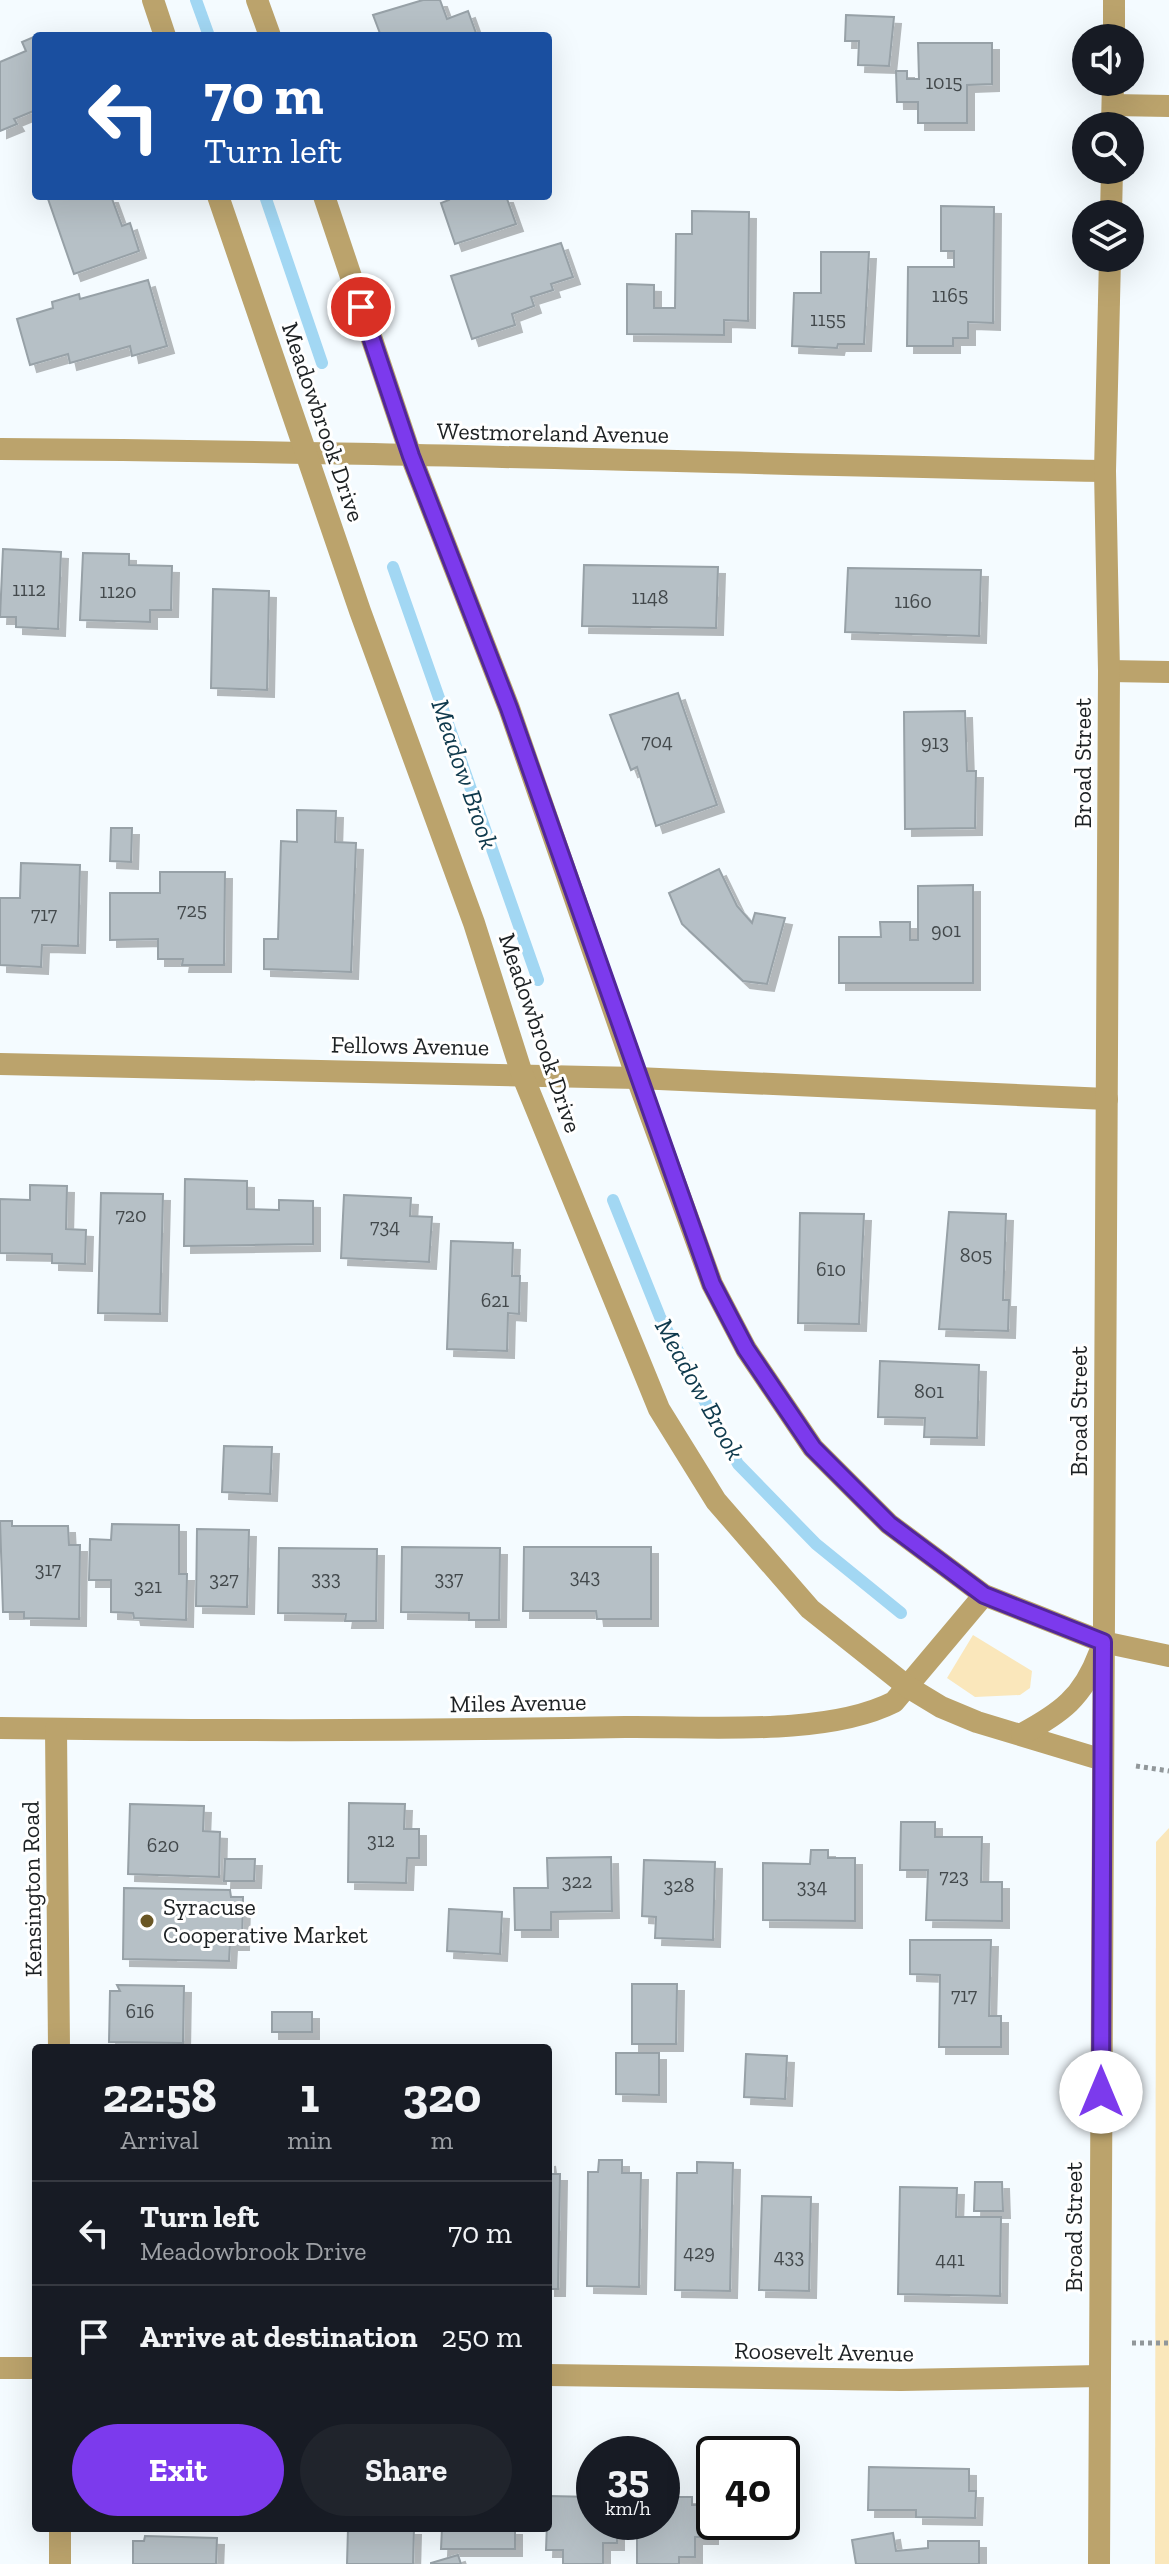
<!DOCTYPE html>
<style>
:root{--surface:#171b24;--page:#20242c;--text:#f1f3f6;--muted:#9ea1a6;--line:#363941;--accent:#7c3aed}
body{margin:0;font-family:"Zilla Slab",serif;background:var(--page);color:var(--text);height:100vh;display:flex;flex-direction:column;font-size:30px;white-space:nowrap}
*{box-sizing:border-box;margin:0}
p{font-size:26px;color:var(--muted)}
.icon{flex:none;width:44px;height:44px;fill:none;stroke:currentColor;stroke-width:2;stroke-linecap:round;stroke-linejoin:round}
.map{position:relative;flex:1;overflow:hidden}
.side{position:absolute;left:32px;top:2044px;width:520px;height:488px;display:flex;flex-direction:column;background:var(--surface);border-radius:8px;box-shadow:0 8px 32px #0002}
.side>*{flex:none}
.banner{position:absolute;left:32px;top:32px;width:520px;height:168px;border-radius:8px;box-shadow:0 8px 32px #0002;background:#1a4fa0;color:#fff;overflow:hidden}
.tools{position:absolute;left:1072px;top:24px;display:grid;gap:16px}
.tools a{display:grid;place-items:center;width:72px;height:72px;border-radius:50%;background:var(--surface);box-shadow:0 8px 32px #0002;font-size:40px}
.speed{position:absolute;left:576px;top:2436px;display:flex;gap:16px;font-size:40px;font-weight:700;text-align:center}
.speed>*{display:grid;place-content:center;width:104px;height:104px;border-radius:50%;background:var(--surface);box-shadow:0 8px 32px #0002;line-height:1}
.speed small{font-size:20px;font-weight:400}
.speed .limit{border:4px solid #111;border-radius:12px;background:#fff;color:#111}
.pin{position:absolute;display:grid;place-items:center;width:68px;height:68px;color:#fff;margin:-34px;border:4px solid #fff;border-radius:50%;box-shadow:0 2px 8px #0007}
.me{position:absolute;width:88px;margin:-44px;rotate:0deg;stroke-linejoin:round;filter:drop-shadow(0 0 6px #0008)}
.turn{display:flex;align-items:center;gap:28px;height:168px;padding:0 40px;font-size:36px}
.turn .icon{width:104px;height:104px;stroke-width:2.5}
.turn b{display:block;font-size:56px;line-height:68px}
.eta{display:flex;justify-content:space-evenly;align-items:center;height:136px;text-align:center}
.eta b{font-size:48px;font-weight:700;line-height:56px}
.action{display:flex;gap:16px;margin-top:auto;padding:16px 40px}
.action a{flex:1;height:92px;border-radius:48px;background:var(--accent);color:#fff;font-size:32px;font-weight:700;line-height:92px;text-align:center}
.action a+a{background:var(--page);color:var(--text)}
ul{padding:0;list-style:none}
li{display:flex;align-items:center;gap:24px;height:104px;padding:0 40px;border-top:2px solid var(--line)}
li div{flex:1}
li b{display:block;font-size:30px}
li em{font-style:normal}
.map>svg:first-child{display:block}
.green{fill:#fae7bb}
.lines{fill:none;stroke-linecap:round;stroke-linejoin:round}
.stream{stroke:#a2d7f3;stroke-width:12}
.building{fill:#b6c0c6;stroke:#97a1a7;stroke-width:2;filter:url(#shadow)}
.path{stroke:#91979a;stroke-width:5;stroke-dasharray:4 4;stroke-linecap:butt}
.minor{stroke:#bba36c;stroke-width:22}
.tertiary{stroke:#bba36c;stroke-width:22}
.route-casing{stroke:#51269a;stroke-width:20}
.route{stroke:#7c3aed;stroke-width:14}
.poi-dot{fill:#6a5725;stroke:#fff;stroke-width:3}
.labels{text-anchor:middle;stroke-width:6;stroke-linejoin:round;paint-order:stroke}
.number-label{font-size:20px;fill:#43494c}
.street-label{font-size:24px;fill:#1d2123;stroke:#fff}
.poi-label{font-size:24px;fill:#1d2123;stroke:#fff;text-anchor:start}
.water-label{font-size:26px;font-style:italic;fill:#0f3a4d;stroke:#fff}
</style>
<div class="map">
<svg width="1169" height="2564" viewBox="0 0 1169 2564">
<defs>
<filter id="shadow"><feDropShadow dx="7" dy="7" stdDeviation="0" flood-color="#0004"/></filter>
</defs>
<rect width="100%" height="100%" fill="#f4fbff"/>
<g class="green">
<path d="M 973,1635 L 1032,1671 L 1030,1688 L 1020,1695 L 975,1697 L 947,1678 Z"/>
<path d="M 1169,1828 L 1169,2564 L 1155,2564 L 1156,1842 Z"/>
</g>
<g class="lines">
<g class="stream">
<path d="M 196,0 L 209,36"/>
<path d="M 265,196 L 322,363"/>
<path d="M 393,567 L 538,980"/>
<path d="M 613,1200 L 660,1317 L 738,1464 L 816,1544 L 901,1613"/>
</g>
</g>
<g class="building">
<path d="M 423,0 L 440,0 L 447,19 L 468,11 L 477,36 L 381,36 L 373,15 Z"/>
<path d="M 846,15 L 894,17 L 889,66 L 858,65 L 859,41 L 845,41 Z"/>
<path d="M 36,36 L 36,110 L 14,119 L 17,124 L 0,131 L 0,62 L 26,51 L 22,42 Z"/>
<path d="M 918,43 L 992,43 L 992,84 L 967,85 L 967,123 L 918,123 L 918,102 L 897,102 L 896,71 L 907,71 L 907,79 L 919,79 Z"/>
<path d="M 47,196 L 111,196 L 122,226 L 130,223 L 139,251 L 74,274 Z"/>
<path d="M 448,196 L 506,196 L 516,224 L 455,244 L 441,203 L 449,200 Z"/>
<path d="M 941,206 L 994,207 L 993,323 L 968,322 L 968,338 L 953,338 L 953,346 L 907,346 L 908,267 L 954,267 L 954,251 L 941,251 Z"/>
<path d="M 692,211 L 749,212 L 748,321 L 724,320 L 724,335 L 627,334 L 627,284 L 654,285 L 654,308 L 675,308 L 676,234 L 692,234 Z"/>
<path d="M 561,243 L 573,277 L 551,284 L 553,290 L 531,297 L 534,306 L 512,314 L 515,325 L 472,339 L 451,276 Z"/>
<path d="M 821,252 L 869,252 L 864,344 L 838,344 L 837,348 L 792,346 L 794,293 L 821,293 Z"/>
<path d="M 148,280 L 167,346 L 132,356 L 130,346 L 70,363 L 68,354 L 30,365 L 17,319 L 53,308 L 52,302 L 79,294 L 80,299 Z"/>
<path d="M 3,549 L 61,552 L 58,629 L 16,627 L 16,617 L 0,617 Z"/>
<path d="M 83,553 L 129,554 L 129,565 L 172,566 L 171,610 L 150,610 L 150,622 L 80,620 Z"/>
<path d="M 584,565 L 718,567 L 716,628 L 582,626 Z"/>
<path d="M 848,568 L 981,570 L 979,636 L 845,632 Z"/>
<path d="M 213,589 L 269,591 L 267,690 L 211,688 Z"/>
<path d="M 678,693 L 717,805 L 656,826 L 637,767 L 631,770 L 610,715 Z"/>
<path d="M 965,711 L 967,771 L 976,771 L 975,828 L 905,829 L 904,712 Z"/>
<path d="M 297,810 L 336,811 L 335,842 L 356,843 L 351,972 L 264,969 L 264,939 L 278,939 L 281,841 L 297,842 Z"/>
<path d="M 111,828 L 132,828 L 131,862 L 110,861 Z"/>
<path d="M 21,863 L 80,865 L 78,946 L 42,945 L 41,967 L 0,965 L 0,898 L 20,898 Z"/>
<path d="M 719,869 L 737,906 L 752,923 L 755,913 L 785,918 L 767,984 L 743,981 L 682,924 L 669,893 Z"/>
<path d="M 160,872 L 225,872 L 224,965 L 182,965 L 183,959 L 158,959 L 158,939 L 110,940 L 110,893 L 160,893 Z"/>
<path d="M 973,885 L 973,983 L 839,983 L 839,937 L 881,937 L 880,922 L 910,922 L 910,940 L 918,940 L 918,886 Z"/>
<path d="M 185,1179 L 247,1181 L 247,1209 L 279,1210 L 279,1200 L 313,1201 L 313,1244 L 184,1246 Z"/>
<path d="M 30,1185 L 67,1186 L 66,1229 L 86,1230 L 85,1264 L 52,1263 L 52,1254 L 0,1253 L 0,1199 L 30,1200 Z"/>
<path d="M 101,1193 L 163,1194 L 160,1314 L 98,1313 Z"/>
<path d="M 344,1195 L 411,1198 L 410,1216 L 432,1217 L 429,1262 L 341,1258 Z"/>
<path d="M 949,1212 L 1006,1214 L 1003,1300 L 1009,1300 L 1008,1331 L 939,1329 Z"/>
<path d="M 800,1213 L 864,1214 L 859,1324 L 798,1323 Z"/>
<path d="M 451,1241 L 513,1243 L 512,1276 L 520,1276 L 519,1314 L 508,1313 L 507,1351 L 447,1349 Z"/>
<path d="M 880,1361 L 979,1365 L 977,1438 L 924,1437 L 925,1418 L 878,1417 Z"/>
<path d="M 224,1446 L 272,1447 L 270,1494 L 222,1492 Z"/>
<path d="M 0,1521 L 12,1521 L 12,1526 L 68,1526 L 69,1545 L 80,1545 L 79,1619 L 24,1618 L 24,1612 L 3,1612 Z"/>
<path d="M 112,1524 L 179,1525 L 179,1574 L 187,1574 L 186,1620 L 134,1618 L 133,1613 L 111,1612 L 111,1580 L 89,1580 L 90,1539 L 111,1540 Z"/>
<path d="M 197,1529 L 249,1530 L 247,1607 L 196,1606 Z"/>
<path d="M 402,1547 L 500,1548 L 499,1620 L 469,1620 L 469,1613 L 401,1612 Z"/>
<path d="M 524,1547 L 651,1547 L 651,1619 L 597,1619 L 596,1611 L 523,1611 Z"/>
<path d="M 279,1548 L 377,1549 L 376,1621 L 345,1621 L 346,1614 L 278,1613 Z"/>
<path d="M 349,1803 L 405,1804 L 404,1829 L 419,1829 L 419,1858 L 407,1858 L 406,1883 L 348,1882 Z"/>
<path d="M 130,1804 L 204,1806 L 203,1831 L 220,1832 L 219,1877 L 128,1874 Z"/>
<path d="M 901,1822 L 935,1822 L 935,1837 L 982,1837 L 981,1882 L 1002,1882 L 1002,1921 L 926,1920 L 928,1870 L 900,1870 Z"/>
<path d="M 811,1850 L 828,1850 L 828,1858 L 855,1858 L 855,1921 L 763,1920 L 763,1863 L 810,1864 Z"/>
<path d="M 611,1857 L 612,1911 L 551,1912 L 551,1930 L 515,1930 L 514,1888 L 548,1888 L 547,1858 Z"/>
<path d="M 225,1859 L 255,1859 L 254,1881 L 224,1881 Z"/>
<path d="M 644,1860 L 715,1862 L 713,1940 L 655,1938 L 656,1917 L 642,1916 Z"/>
<path d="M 124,1888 L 230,1890 L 231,1897 L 243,1897 L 242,1943 L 230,1943 L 229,1961 L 123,1959 Z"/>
<path d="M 449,1909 L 502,1912 L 500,1954 L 447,1951 Z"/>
<path d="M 910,1940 L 991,1940 L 989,2016 L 1001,2016 L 1001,2047 L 939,2047 L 940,1975 L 910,1974 Z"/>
<path d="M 632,1984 L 677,1984 L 676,2044 L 632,2044 Z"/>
<path d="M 117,1985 L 184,1986 L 183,2043 L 109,2042 L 110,1991 L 120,1991 Z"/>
<rect x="272" y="2012" width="40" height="20"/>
<path d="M 616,2053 L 659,2053 L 659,2095 L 616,2094 Z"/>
<path d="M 746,2054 L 787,2056 L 785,2099 L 744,2097 Z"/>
<path d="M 548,2159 L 550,2174 L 560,2174 L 558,2289 L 548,2289 Z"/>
<path d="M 599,2160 L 622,2160 L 622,2173 L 641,2173 L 639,2287 L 587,2286 L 588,2172 L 598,2172 Z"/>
<path d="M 697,2162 L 733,2163 L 730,2291 L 675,2290 L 677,2173 L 697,2173 Z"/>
<path d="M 975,2182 L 1002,2182 L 1003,2211 L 974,2211 Z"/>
<path d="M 900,2187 L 957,2188 L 956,2217 L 1001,2217 L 1000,2296 L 898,2294 Z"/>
<path d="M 762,2196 L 811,2197 L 809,2291 L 759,2290 Z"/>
<path d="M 869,2467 L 969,2469 L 969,2491 L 976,2491 L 975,2518 L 916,2517 L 916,2510 L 868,2510 Z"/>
<path d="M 548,2496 L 594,2497 L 594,2522 L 617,2522 L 617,2543 L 603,2543 L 603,2564 L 563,2564 L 563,2550 L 546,2550 Z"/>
<path d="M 662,2497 L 692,2497 L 692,2505 L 711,2505 L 711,2537 L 695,2537 L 695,2557 L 679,2557 L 679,2564 L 637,2564 L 637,2522 L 662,2522 Z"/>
<path d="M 348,2528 L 414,2528 L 413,2564 L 347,2564 Z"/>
<path d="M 442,2528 L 515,2528 L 515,2549 L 441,2549 Z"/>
<path d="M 893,2533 L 896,2551 L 928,2548 L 928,2541 L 979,2541 L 979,2564 L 856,2564 L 852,2540 Z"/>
<path d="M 145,2536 L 217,2538 L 216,2564 L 133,2564 L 133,2541 L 144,2541 Z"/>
<path d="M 458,2555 L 461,2564 L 431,2564 L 431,2563 Z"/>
</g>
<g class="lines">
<g class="path">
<path d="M 1136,1766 L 1169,1771"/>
<path d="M 1132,2343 L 1169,2343"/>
</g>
<g class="minor">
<path d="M 1113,105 L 1169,106"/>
<path d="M 0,449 C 368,451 737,464 1105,471"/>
<path d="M 1109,671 L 1169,672"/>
<path d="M 0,1064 L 637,1078 L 1107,1099"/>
<path d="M 1103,1642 L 1169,1656"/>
<path d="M 0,1728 C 208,1731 417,1731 625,1727 C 703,1726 825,1737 894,1702 L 984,1595"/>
<path d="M 56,1729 L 59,2048"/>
<path d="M 0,2368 L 36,2368"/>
<path d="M 548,2375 L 901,2380 L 1099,2376"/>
<path d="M 60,2564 L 60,2528"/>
</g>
<g class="tertiary">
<path d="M 153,0 L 165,36"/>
<path d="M 257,0 L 270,36"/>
<path d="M 1114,38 L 1114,0"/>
<path d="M 1112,126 L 1113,82"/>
<path d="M 218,196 L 360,611 L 474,923 L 522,1074 L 659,1409 L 716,1501 L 810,1609 L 908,1687 L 941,1707 L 977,1722 L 1103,1760"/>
<path d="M 324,196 L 411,456 L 509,708 L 637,1078 L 712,1284 L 746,1349 L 813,1448 L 889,1524 L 984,1595 L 1103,1642"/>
<path d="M 1111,214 L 1112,170"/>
<path d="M 1022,1734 C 1061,1713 1083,1697 1099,1654"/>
<path d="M 1099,2564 L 1109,671 L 1105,471 L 1110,258"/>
</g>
</g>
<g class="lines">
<g class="route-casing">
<path id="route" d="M 361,307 L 411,456 L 509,708 L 712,1284 L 746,1349 L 813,1448 L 889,1524 L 984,1595 L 1103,1642 L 1101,2092"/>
</g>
<use href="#route" class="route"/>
</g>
<circle class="poi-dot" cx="147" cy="1921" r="8"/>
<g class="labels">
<g class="number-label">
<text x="944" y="89">1015</text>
<text x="950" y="302">1165</text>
<text x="828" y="326">1155</text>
<text x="29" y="596">1112</text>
<text x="118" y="598">1120</text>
<text x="650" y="604">1148</text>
<text x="913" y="608">1160</text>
<text x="657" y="748">704</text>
<text x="935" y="749">913</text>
<text x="192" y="917">725</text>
<text x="44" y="921">717</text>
<text x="946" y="937">901</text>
<text x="131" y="1222">720</text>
<text x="385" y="1233">734</text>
<text x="976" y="1262">805</text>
<text x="831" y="1276">610</text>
<text x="495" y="1307">621</text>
<text x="929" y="1398">801</text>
<text x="48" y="1576">317</text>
<text x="585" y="1583">343</text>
<text x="326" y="1585">333</text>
<text x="449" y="1585">337</text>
<text x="224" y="1586">327</text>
<text x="148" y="1593">321</text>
<text x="381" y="1847">312</text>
<text x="163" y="1852">620</text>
<text x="954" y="1883">723</text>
<text x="577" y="1888">322</text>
<text x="679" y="1892">328</text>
<text x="812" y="1893">334</text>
<text x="964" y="2002">717</text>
<text x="140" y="2018">616</text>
<text x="699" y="2259">429</text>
<text x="789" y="2263">433</text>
<text x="950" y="2266">441</text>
</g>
<g class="street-label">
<text transform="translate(323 422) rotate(71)" y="8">Meadowbrook Drive</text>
<text transform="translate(553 433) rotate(1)" y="8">Westmoreland Avenue</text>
<text transform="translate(1083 763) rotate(-90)" y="8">Broad Street</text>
<text transform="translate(540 1033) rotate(71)" y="8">Meadowbrook Drive</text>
<text transform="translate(410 1046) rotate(1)" y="8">Fellows Avenue</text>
<text transform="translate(1079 1411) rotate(-90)" y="8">Broad Street</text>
<text transform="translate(518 1703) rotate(-1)" y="8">Miles Avenue</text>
<text transform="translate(32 1889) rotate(-91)" y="8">Kensington Road</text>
<text transform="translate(1074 2227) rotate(-90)" y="8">Broad Street</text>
<text transform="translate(824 2352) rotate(1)" y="8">Roosevelt Avenue</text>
</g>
<g class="poi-label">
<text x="163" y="1915">Syracuse<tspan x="163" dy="28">Cooperative Market</tspan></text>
</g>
<g class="water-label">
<text transform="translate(465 774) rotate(71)" y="9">Meadow Brook</text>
<text transform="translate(700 1389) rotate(61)" y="9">Meadow Brook</text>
</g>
</g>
</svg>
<div class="tools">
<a><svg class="icon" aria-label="sound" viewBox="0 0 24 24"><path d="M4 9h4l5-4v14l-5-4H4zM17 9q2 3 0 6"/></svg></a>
<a><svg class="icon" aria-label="search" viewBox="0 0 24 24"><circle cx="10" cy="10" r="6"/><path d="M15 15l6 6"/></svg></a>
<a><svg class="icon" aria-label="layers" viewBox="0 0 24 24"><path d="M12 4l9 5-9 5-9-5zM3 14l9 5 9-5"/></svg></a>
</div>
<div class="speed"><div>35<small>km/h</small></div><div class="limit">40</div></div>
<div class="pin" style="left:361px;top:307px;background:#d93025"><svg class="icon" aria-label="arrive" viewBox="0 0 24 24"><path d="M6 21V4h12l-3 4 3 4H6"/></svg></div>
<svg class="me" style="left:1101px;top:2092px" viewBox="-20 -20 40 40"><circle r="19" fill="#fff"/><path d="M0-13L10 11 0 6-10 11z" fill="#7c3aed"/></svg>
<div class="banner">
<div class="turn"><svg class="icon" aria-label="left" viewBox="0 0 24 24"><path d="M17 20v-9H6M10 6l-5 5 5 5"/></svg><div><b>70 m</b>Turn left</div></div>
</div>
<section class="side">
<div class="eta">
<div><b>22:58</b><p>Arrival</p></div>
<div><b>1</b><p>min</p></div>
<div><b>320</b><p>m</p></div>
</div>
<ul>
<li><svg class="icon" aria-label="left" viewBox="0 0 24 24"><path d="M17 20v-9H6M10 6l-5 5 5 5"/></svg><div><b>Turn left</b><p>Meadowbrook Drive</p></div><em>70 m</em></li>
<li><svg class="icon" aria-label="arrive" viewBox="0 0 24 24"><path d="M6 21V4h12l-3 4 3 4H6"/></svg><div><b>Arrive at destination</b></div><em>250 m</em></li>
</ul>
<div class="action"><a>Exit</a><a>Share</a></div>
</section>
</div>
